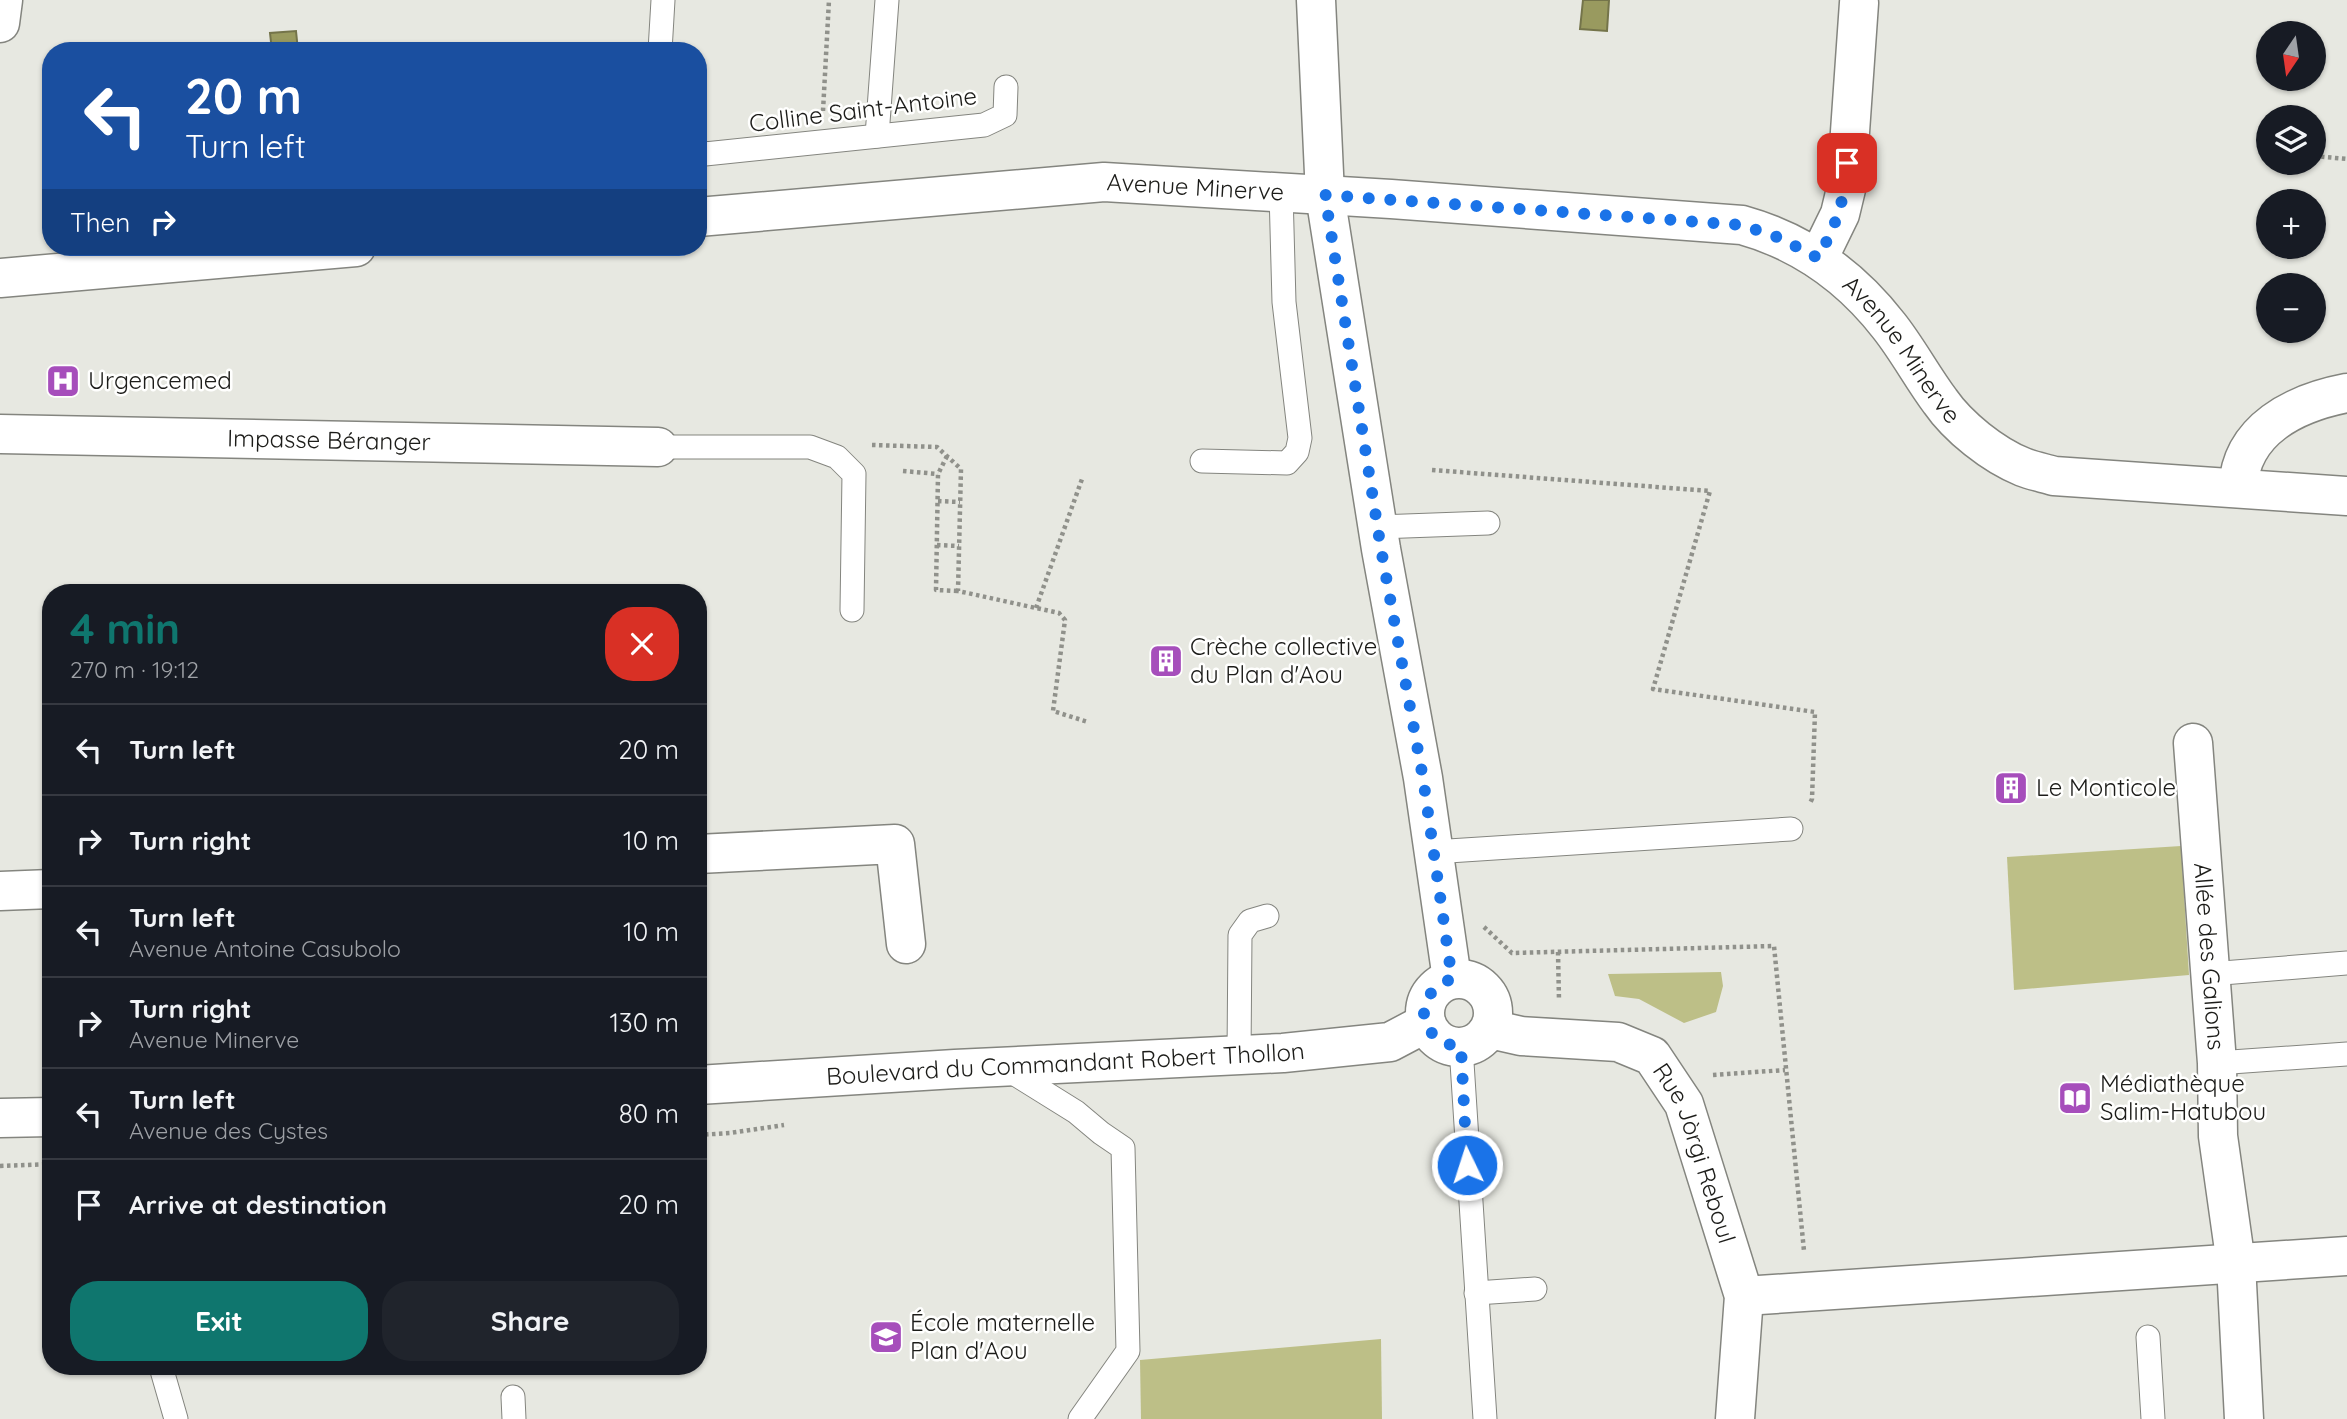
<!DOCTYPE html>
<meta charset="utf-8">
<style>
:root{--surface:#171b24;--page:#20242c;--text:#f1f3f6;--muted:#9ea1a6;--line:#363941;--accent:#0f766e}
body{margin:0;font-family:Quicksand,sans-serif;background:var(--page);color:var(--text);height:100vh;display:flex;flex-direction:column;font-size:26px;white-space:nowrap}
*{box-sizing:border-box;margin:0}
p{font-size:23px;color:var(--muted)}
.icon{flex:none;width:38px;height:38px;fill:none;stroke:currentColor;stroke-width:2;stroke-linecap:round;stroke-linejoin:round}
.map{position:relative;flex:1;overflow:hidden}
.drawer{position:absolute;left:42px;top:584px;width:665px;height:791px;display:flex;flex-direction:column;background:var(--surface);border-radius:28px;box-shadow:0 2px 5px #0004}
.drawer>*{flex:none}
.top-card{position:absolute;left:42px;top:42px;width:665px;height:214px;border-radius:28px;box-shadow:0 2px 5px #0004;background:#1a4fa0;color:#fff;overflow:hidden}
.needle{width:46px;rotate:193deg}
.fabs{position:absolute;left:2256px;top:21px;display:grid;gap:14px}
.fabs a{display:grid;place-items:center;width:70px;height:70px;border-radius:50%;background:var(--surface);box-shadow:0 2px 5px #0004;font-size:35px}
.pin{position:absolute;display:grid;place-items:center;width:60px;height:60px;color:#fff;margin:-30px;border-radius:14px;box-shadow:0 4px 10px #0006}
.me{position:absolute;width:77px;margin:-38px;rotate:356deg;stroke-linejoin:round;filter:drop-shadow(0 0 5px #0008)}
.turn{display:flex;align-items:center;gap:24px;height:147px;padding:0 28px;font-size:32px}
.turn .icon{width:91px;height:91px;stroke-width:2.5}
.turn b{display:block;font-size:49px;line-height:60px}
.then{display:flex;align-items:center;height:66px;padding:0 28px;background:#0003;gap:14px;font-size:26px}
.round{display:grid;place-items:center;flex:none;width:74px;height:74px;border-radius:28px;background:var(--page)}
.headline{display:flex;align-items:center;justify-content:space-between;height:119px;padding:0 28px}
h1{font-size:42px;font-weight:700;line-height:52px;color:var(--accent)}
.cta{display:flex;gap:14px;margin-top:auto;padding:14px 28px}
.cta a{flex:1;height:80px;border-radius:28px;background:var(--accent);color:#fff;font-size:28px;font-weight:700;line-height:80px;text-align:center}
.cta a+a{background:var(--page);color:var(--text)}
ul{padding:0;list-style:none}
li{display:flex;align-items:center;gap:21px;height:91px;padding:0 28px;border-top:2px solid var(--line)}
li div{flex:1}
li b{display:block;font-size:26px}
li em{font-style:normal}
.map>svg:first-child{display:block}
.green{fill:#bdbf87}
.water{fill:#999a5f;stroke:#74744a;stroke-width:2}
.lines{fill:none;stroke-linecap:round;stroke-linejoin:round}
.lane-casing{stroke:#84857f;stroke-width:25}
.street-casing{stroke:#84857f;stroke-width:41}
.secondary-casing{stroke:#84857f;stroke-width:41}
.path{stroke:#90918b;stroke-width:4.5;stroke-dasharray:3.5 3.5;stroke-linecap:butt}
.lane{stroke:#fff;stroke-width:23}
.street{stroke:#fff;stroke-width:38}
.secondary{stroke:#fff;stroke-width:38}
.route{stroke:#1a73e8;stroke-width:12;stroke-dasharray:0 21.6}
.labels{text-anchor:middle;stroke-width:5;stroke-linejoin:round;paint-order:stroke}
.street-label{font-size:24px;fill:#1c1c19;stroke:#fffffe}
.poi-label{font-size:24px;fill:#1c1c19;stroke:#fffffe;text-anchor:start}
</style>
<div class="map">
<svg width="2347" height="1419" viewBox="0 0 2347 1419">
<rect width="100%" height="100%" fill="#e7e8e1"/>
<g class="green">
<path d="M 2181,846 L 2189,975 L 2014,990 L 2007,857 Z"/>
<path d="M 1721,972 L 1723,986 L 1716,1012 L 1684,1023 L 1639,999 L 1615,996 L 1608,974 Z"/>
<path d="M 1381,1339 L 1382,1419 L 1141,1419 L 1140,1360 Z"/>
</g>
<g class="water">
<path d="M 1583,0 L 1609,0 L 1607,31 L 1580,29 Z"/>
<path d="M 296,31 L 298,51 L 272,51 L 270,33 Z"/>
</g>
<g class="lines">
<g class="lane-casing">
<g id="lane">
<path d="M 660,51 L 663,0"/>
<path d="M 877,136 L 887,0"/>
<path d="M 698,150 L 705,154 L 984,125 L 1005,115 L 1006,87"/>
<path d="M 658,447 L 810,447 L 837,457 L 854,474 L 852,610"/>
<path d="M 1202,461 L 1287,463 L 1297,452 L 1300,438 L 1284,302 L 1281,192"/>
<path d="M 1378,527 L 1488,523"/>
<path d="M 1433,852 L 1791,829"/>
<path d="M 2210,974 L 2347,963"/>
<path d="M 1461,1047 L 1485,1419"/>
<path d="M 1239,1055 L 1240,935 L 1250,921 L 1267,916"/>
<path d="M 2217,1063 L 2347,1054"/>
<path d="M 1007,1069 L 1076,1112 L 1101,1133 L 1123,1148 L 1128,1351 L 1080,1419"/>
<path d="M 1476,1293 L 1535,1289"/>
<path d="M 2148,1337 L 2153,1419"/>
<path d="M 161,1367 L 176,1419"/>
<path d="M 513,1397 L 514,1419"/>
</g>
</g>
<g class="street-casing">
<g id="street">
<path d="M 1316,0 L 1325,195 L 1381,549 L 1423,778 L 1452,979"/>
<path id="s1" d="M 698,217 L 1104,182 L 1391,199 L 1742,225 C 1803,242 1851,277 1889,326 C 1908,350 1922,377 1940,401 C 1958,427 1993,455 2023,467 C 2033,471 2044,473 2054,476 L 2347,496"/>
<path d="M 1818,259 L 1840,214 L 1846,189 L 1859,3"/>
<path d="M 0,278 L 356,247"/>
<path id="s2" d="M 0,434 L 658,447"/>
<path d="M 2238,488 C 2241,429 2295,403 2347,393"/>
<path id="s3" d="M 2193,743 L 2217,1063 L 2218,1136 L 2236,1264 L 2244,1419"/>
<path d="M 698,854 L 895,844 L 906,944"/>
<path d="M 0,891 L 51,889"/>
<circle cx="1459" cy="1013" r="34"/>
<path id="s4" d="M 1490,1029 L 1521,1036 L 1618,1042 L 1652,1056 L 1684,1104 L 1744,1296 L 1735,1419"/>
<path id="s5" d="M 698,1085 L 955,1069 L 1283,1053 L 1390,1042 L 1426,1023"/>
<path d="M 0,1118 L 51,1117"/>
<path d="M 1744,1296 L 2347,1256"/>
</g>
</g>
<g class="secondary-casing">
<path id="secondary" d="M 0,23 L 3,0"/>
</g>
<g class="path">
<path d="M 823,111 L 829,0"/>
<path d="M 2314,156 L 2347,159"/>
<path d="M 872,445 L 937,447 L 961,469 L 958,591 L 1059,613 L 1065,620 L 1053,711 L 1088,722"/>
<path d="M 947,456 L 938,474 L 936,590 L 958,591"/>
<path d="M 1432,470 L 1710,491 L 1653,689 L 1815,712 L 1812,799 L 1810,803"/>
<path d="M 903,471 L 938,474"/>
<path d="M 938,501 L 960,502"/>
<path d="M 937,545 L 959,546"/>
<path d="M 1036,608 L 1082,479"/>
<path d="M 1484,927 L 1512,953 L 1774,946 L 1804,1251"/>
<path d="M 1558,952 L 1559,1000"/>
<path d="M 1713,1075 L 1785,1070"/>
<path d="M 698,1135 L 730,1133 L 784,1125"/>
<path d="M 0,1166 L 51,1164"/>
</g>
<use href="#lane" class="lane"/>
<use href="#street" class="street"/>
<use href="#secondary" class="secondary"/>
</g>
<g class="lines">
<path class="route" d="M 1467,1165 L 1461,1047 C 1417,1042 1410,994 1452,979 L 1423,778 L 1381,549 L 1325,195 L 1742,225 L 1780,238 L 1818,258 C 1836,225 1845,201 1847,163"/>
</g>
<defs>
<g id="hospital-square" transform="scale(1.75)"><rect x="-9" y="-9" width="18" height="18" rx="4" fill="#a64ebb" stroke="#fffffe"/><path d="M-5-5h3v3.5h4V-5h3V5h-3V1.5h-4V5h-3Z" fill="#fff"/></g>
<g id="building-square" transform="scale(1.75)"><rect x="-9" y="-9" width="18" height="18" rx="4" fill="#a64ebb" stroke="#fffffe"/><path d="M-4-6H4V6H1V3H-1V6H-4ZM-2.5-4.3h1.7v1.8h-1.7ZM.8-4.3h1.7v1.8H.8ZM-2.5-1h1.7V.8h-1.7ZM.8-1h1.7V.8H.8Z" fill="#fff"/></g>
<g id="library-square" transform="scale(1.75)"><rect x="-9" y="-9" width="18" height="18" rx="4" fill="#a64ebb" stroke="#fffffe"/><path d="M-6-4Q-3-5.5-.7-3.5V5Q-3 3-6 4ZM6-4Q3-5.5 .7-3.5V5Q3 3 6 4Z" fill="#fff"/></g>
<g id="school-square" transform="scale(1.75)"><rect x="-9" y="-9" width="18" height="18" rx="4" fill="#a64ebb" stroke="#fffffe"/><path d="M0-5L7-2L0 1L-7-2ZM-4 1L0 2.5L4 1V4Q0 6-4 4Z" fill="#fff"/></g>
</defs>
<g fill-rule="evenodd">
<use href="#hospital-square" x="63" y="381"/>
<use href="#building-square" x="1166" y="661"/>
<use href="#building-square" x="2011" y="788"/>
<use href="#library-square" x="2075" y="1098"/>
<use href="#school-square" x="886" y="1337"/>
</g>
<g class="labels">
<g class="street-label">
<text transform="translate(863 110) rotate(-7)" y="8">Colline Saint-Antoine</text>
<text dy="8" stroke="none"><textPath href="#s1" startOffset="499">Avenue Minerve</textPath></text>
<text dy="8" stroke="none"><textPath href="#s1" startOffset="1255">Avenue Minerve</textPath></text>
<text dy="8" stroke="none"><textPath href="#s2" startOffset="329">Impasse Béranger</textPath></text>
<text dy="8" stroke="none"><textPath href="#s3" startOffset="214">Allée des Galions</textPath></text>
<text dy="8" stroke="none"><textPath href="#s5" startOffset="368">Boulevard du Commandant Robert Thollon</textPath></text>
<text dy="8" stroke="none"><textPath href="#s4" startOffset="273">Rue Jòrgi Reboul</textPath></text>
</g>
<g class="poi-label">
<text x="88" y="389">Urgencemed</text>
<text x="1190" y="655">Crèche collective<tspan x="1190" dy="28">du Plan d'Aou</tspan></text>
<text x="2036" y="796">Le Monticole</text>
<text x="2100" y="1092">Médiathèque<tspan x="2100" dy="28">Salim-Hatubou</tspan></text>
<text x="910" y="1331">École maternelle<tspan x="910" dy="28">Plan d'Aou</tspan></text>
</g>
</g>
</svg>
<div class="fabs">
<a><svg class="needle" viewBox="-14 -14 28 28"><path d="M0-13l5 13h-10z" fill="#e53935"/><path d="M0 13l5-13h-10z" fill="#9ea1a6"/></svg></a>
<a><svg class="icon" aria-label="layers" viewBox="0 0 24 24"><path d="M12 4l9 5-9 5-9-5zM3 14l9 5 9-5"/></svg></a>
<a>+</a>
<a>−</a>
</div>
<div class="pin" style="left:1847px;top:163px;background:#d93025"><svg class="icon" aria-label="arrive" viewBox="0 0 24 24"><path d="M6 21V4h12l-3 4 3 4H6"/></svg></div>
<svg class="me" style="left:1467px;top:1165px" viewBox="-20 -20 40 40"><circle r="17" fill="#1a73e8" stroke="#fff" stroke-width="3"/><path d="M0-11L8 9 0 5-8 9z" fill="#fff"/></svg>
<div class="top-card">
<div class="turn"><svg class="icon" aria-label="left" viewBox="0 0 24 24"><path d="M17 20v-9H6M10 6l-5 5 5 5"/></svg><div><b>20 m</b>Turn left</div></div>
<div class="then">Then<svg class="icon" aria-label="right" viewBox="0 0 24 24"><path d="M7 20v-9h11M14 6l5 5-5 5"/></svg></div>
</div>
<section class="drawer">
<div class="headline"><div><h1>4 min</h1><p>270 m · 19:12</p></div><a class="round" style="background:#d93025;color:#fff"><svg class="icon" aria-label="close" viewBox="0 0 24 24"><path d="M6 6l12 12M18 6L6 18"/></svg></a></div>
<ul>
<li><svg class="icon" aria-label="left" viewBox="0 0 24 24"><path d="M17 20v-9H6M10 6l-5 5 5 5"/></svg><div><b>Turn left</b></div><em>20 m</em></li>
<li><svg class="icon" aria-label="right" viewBox="0 0 24 24"><path d="M7 20v-9h11M14 6l5 5-5 5"/></svg><div><b>Turn right</b></div><em>10 m</em></li>
<li><svg class="icon" aria-label="left" viewBox="0 0 24 24"><path d="M17 20v-9H6M10 6l-5 5 5 5"/></svg><div><b>Turn left</b><p>Avenue Antoine Casubolo</p></div><em>10 m</em></li>
<li><svg class="icon" aria-label="right" viewBox="0 0 24 24"><path d="M7 20v-9h11M14 6l5 5-5 5"/></svg><div><b>Turn right</b><p>Avenue Minerve</p></div><em>130 m</em></li>
<li><svg class="icon" aria-label="left" viewBox="0 0 24 24"><path d="M17 20v-9H6M10 6l-5 5 5 5"/></svg><div><b>Turn left</b><p>Avenue des Cystes</p></div><em>80 m</em></li>
<li><svg class="icon" aria-label="arrive" viewBox="0 0 24 24"><path d="M6 21V4h12l-3 4 3 4H6"/></svg><div><b>Arrive at destination</b></div><em>20 m</em></li>
</ul>
<div class="cta"><a>Exit</a><a>Share</a></div>
</section>
</div>
